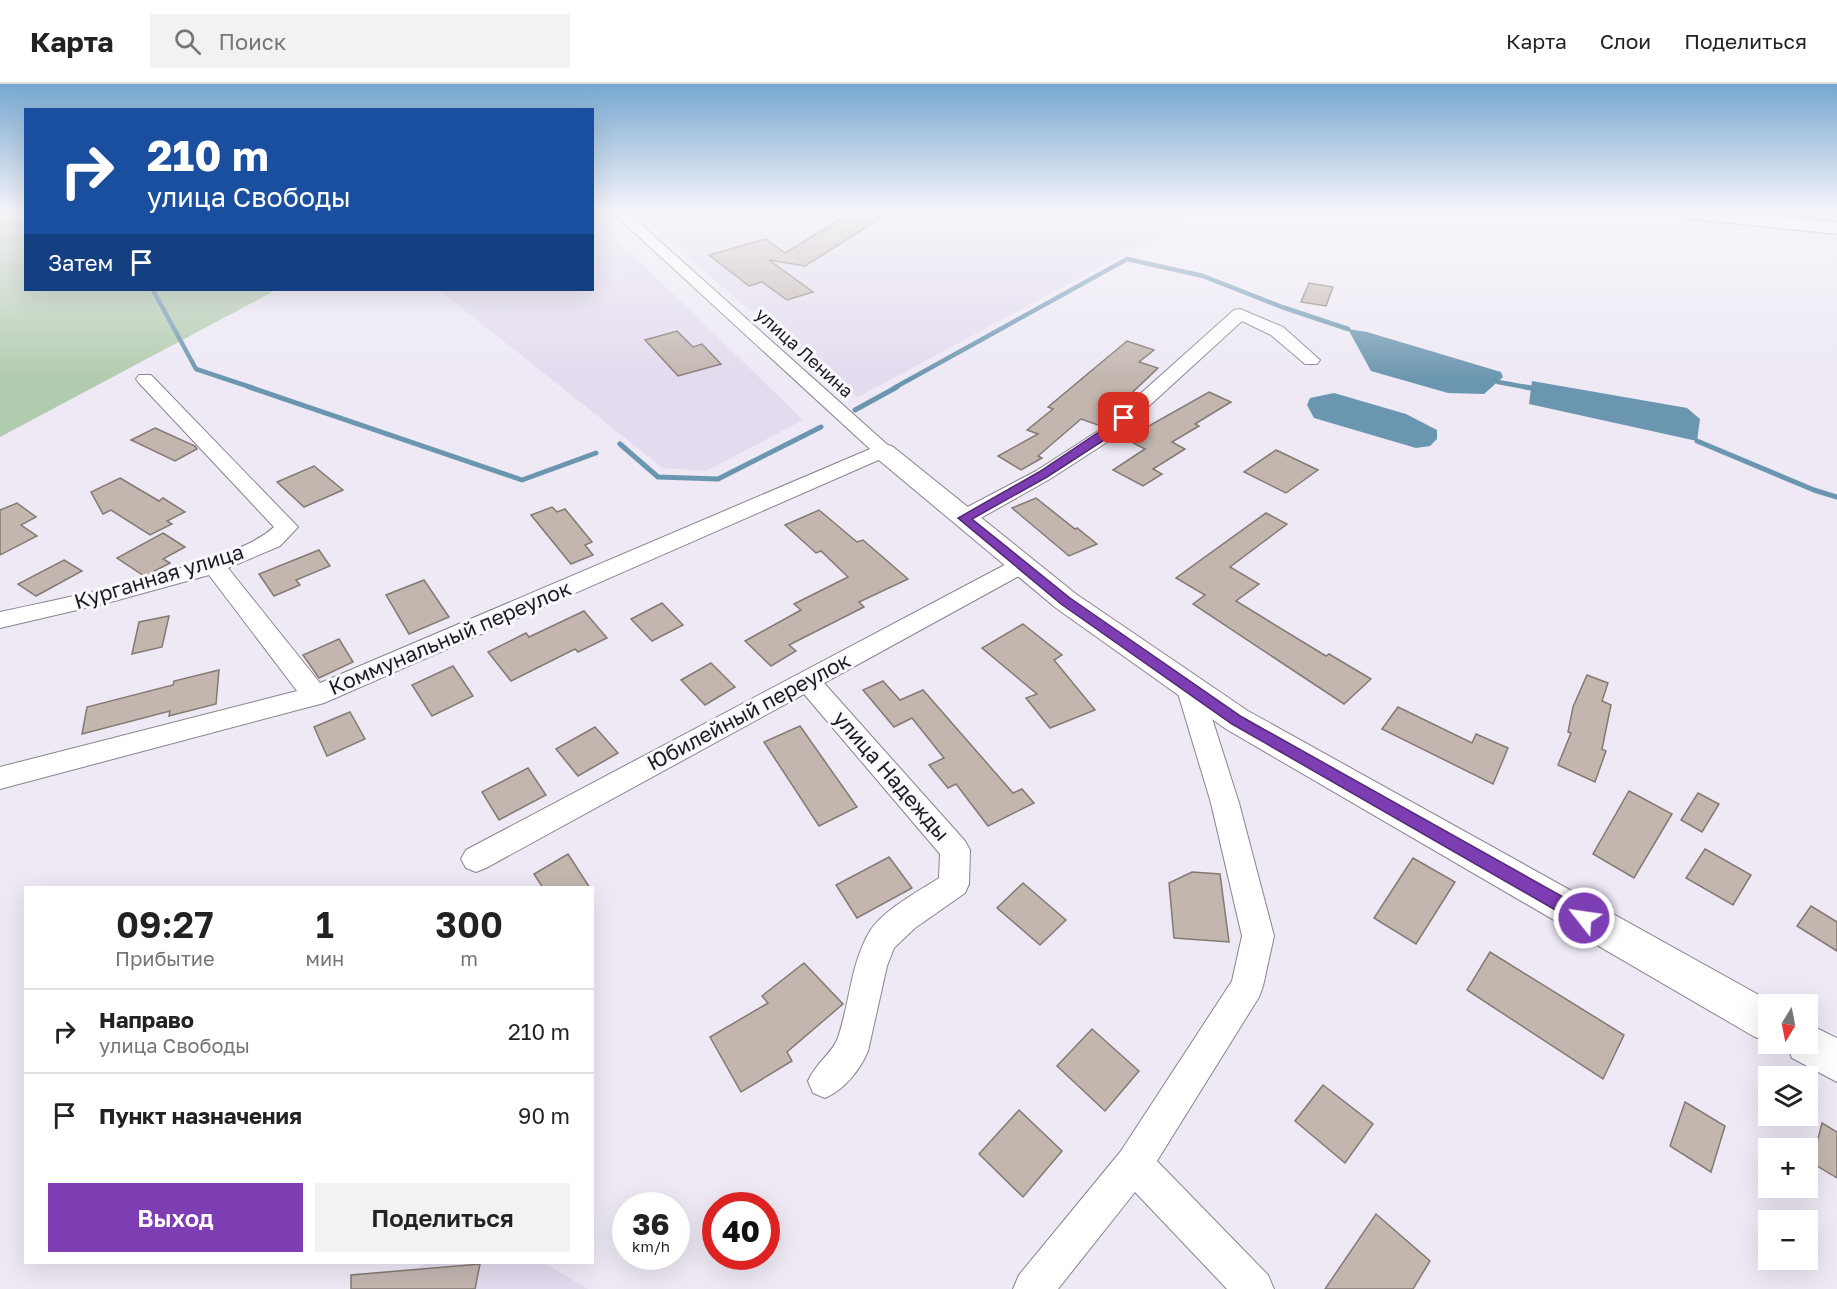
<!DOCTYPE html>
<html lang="ru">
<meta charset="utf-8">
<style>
:root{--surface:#fff;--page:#f2f2f2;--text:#222;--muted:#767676;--line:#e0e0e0;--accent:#7e3eb3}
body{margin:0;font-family:"Golos Text",sans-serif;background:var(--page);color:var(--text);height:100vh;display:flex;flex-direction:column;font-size:22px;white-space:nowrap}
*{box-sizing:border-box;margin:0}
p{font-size:20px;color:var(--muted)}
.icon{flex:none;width:33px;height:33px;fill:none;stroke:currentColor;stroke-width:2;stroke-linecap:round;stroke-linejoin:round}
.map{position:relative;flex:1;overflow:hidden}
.sheet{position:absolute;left:24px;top:802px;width:570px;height:378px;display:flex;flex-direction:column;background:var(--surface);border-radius:0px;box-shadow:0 6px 24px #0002}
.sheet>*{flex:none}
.hud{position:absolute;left:24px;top:24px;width:570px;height:183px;border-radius:0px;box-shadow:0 6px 24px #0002;background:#1a4fa0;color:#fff;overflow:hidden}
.needle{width:39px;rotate:190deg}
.controls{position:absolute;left:1758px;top:910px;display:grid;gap:12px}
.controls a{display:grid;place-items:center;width:60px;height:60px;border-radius:0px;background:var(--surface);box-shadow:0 6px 24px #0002;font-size:30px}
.speed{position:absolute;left:612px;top:1108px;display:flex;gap:12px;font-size:30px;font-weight:700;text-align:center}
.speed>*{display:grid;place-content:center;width:78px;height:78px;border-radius:50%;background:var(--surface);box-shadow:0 6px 24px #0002;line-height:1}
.speed small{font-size:15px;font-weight:400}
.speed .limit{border:9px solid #d22;background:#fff;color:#111}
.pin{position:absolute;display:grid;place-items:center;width:51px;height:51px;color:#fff;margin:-26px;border-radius:12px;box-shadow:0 3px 9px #0006}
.me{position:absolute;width:66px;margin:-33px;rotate:300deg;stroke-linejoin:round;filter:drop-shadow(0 0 4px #0008)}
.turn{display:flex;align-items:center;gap:21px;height:126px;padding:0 24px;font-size:27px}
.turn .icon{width:78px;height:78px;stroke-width:2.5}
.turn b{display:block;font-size:42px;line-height:51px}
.then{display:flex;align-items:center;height:57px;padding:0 24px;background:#0003;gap:12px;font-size:22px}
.eta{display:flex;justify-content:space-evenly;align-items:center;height:102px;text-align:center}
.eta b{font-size:36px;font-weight:600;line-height:42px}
.button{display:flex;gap:12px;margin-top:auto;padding:12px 24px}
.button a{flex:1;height:69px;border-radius:0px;background:var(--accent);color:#fff;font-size:24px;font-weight:600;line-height:69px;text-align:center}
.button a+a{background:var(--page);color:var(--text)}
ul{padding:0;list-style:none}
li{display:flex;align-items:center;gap:18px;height:84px;padding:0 24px;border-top:2px solid var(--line)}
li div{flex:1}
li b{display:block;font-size:22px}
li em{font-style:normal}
header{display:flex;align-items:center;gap:36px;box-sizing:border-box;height:84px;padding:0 30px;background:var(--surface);border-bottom:2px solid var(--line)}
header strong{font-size:28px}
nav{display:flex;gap:33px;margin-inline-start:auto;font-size:21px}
.search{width:420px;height:54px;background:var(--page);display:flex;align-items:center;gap:15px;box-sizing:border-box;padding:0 21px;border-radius:0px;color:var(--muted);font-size:22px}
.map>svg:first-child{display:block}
.built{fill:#e3dbee}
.green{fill:#b1cbae}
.water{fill:#6b96af}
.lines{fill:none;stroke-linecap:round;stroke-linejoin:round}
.stream-far1{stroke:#6b96af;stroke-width:4.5}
.stream{stroke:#6b96af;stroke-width:5}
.building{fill:#c2b6af;stroke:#847973;stroke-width:1.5}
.minor-casing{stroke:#88838e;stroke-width:2}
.tertiary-casing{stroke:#88838e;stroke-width:2}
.secondary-casing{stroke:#88838e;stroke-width:2}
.minor{fill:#fff;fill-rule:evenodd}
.tertiary{fill:#fff;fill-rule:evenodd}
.secondary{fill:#fff;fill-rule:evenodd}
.route{fill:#7e3eb3;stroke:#522874;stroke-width:1.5}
.labels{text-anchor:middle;stroke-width:6;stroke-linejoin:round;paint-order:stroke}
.far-street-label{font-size:18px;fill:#1e1c20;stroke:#faf7fe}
.street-label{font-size:21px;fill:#1e1c20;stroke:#faf7fe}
</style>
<header>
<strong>Карта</strong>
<div class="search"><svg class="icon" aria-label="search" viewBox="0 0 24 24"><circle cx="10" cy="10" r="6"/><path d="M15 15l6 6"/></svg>Поиск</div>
<nav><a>Карта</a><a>Слои</a><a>Поделиться</a></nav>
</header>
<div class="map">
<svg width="1837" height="1205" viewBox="0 0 1837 1205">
<rect width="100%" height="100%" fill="#eee9f5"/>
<g class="built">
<path d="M 634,128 L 1202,128 L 858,313 L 776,253 L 784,242 L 764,223 L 752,228 Z"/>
<path d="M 593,132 L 803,336 L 706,387 L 663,384 L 439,206 L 592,206 Z"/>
<path d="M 427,1179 L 544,1179 L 588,1205 L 377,1205 Z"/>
</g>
<path class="green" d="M 0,128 L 25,128 L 26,206 L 276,206 L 0,353 Z"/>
<g class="water">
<path d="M 1348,245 L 1367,248 L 1501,288 L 1503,293 L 1484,310 L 1448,309 L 1371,287 Z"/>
<path d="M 1532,297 L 1687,324 L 1700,335 L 1697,357 L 1529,320 Z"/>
<path d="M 1334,309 L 1406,330 L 1437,346 L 1437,355 L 1430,362 L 1416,364 L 1314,334 L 1307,321 L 1310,314 Z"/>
</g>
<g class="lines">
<g class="stream-far1">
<path d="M 153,206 L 196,285 L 253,304"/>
<path d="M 1498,298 L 1531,304"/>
<path d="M 894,304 L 1127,175 L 1203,192 L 1282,223 L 1348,245"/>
</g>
<g class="stream">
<path d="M 249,303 L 522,396 L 596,369"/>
<path d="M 1525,303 L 1531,304"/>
<path d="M 855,326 L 897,303"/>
<path d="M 1697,357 L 1814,406 L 1837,413"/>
<path d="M 620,360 L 658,393 L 718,395 L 821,343"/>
</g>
</g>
<g class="building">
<path d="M 853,128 L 890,128 L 805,182 L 769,176 L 813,208 L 787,216 L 762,198 L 749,202 L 709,171 L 766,155 L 785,169 Z"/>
<path d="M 1309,199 L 1333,203 L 1326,222 L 1301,218 Z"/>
<path d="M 677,247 L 693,263 L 702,260 L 721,280 L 678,292 L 645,256 Z"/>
<path d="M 1127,257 L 1154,266 L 1139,278 L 1158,284 L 1098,341 L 1081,335 L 1038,372 L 1042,374 L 1021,386 L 998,372 L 1038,350 L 1027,346 L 1053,325 L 1048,323 Z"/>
<path d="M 1209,308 L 1231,318 L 1195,340 L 1199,342 L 1172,358 L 1185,365 L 1153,385 L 1162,390 L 1143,402 L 1113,386 L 1145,365 L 1120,352 L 1141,340 L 1149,342 Z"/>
<path d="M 155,344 L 195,362 L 197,365 L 175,377 L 131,356 Z"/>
<path d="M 1276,366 L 1318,386 L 1286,409 L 1244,388 Z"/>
<path d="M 314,382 L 343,406 L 304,423 L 277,398 Z"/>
<path d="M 120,394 L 159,417 L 163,414 L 185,428 L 167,437 L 172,440 L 150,451 L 111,426 L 103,430 L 91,408 Z"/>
<path d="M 1036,414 L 1075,445 L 1077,444 L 1097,460 L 1069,472 L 1012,424 Z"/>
<path d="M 17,419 L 36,433 L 21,441 L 37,452 L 0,471 L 0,426 Z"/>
<path d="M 552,423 L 557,428 L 565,425 L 592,458 L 585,461 L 593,471 L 571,480 L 531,431 Z"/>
<path d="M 819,426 L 857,458 L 863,456 L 908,495 L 859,518 L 864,523 L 789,561 L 796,567 L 771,582 L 745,557 L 801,526 L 794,520 L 848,493 L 821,467 L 816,469 L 785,441 Z"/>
<path d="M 1266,429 L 1287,440 L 1230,483 L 1259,500 L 1236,517 L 1326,572 L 1329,570 L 1371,595 L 1344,620 L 1193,520 L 1205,511 L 1176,494 Z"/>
<path d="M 163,449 L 185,463 L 163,475 L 170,479 L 147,491 L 144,492 L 117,474 Z"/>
<path d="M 319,466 L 330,482 L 296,496 L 300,501 L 274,512 L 259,490 Z"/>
<path d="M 64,476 L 82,487 L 36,512 L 18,500 Z"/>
<path d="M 424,496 L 449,533 L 409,550 L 386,511 Z"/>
<path d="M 662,519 L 683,541 L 652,557 L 631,535 Z"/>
<path d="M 584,527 L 607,554 L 578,568 L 575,565 L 511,597 L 488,568 L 526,549 L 529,553 Z"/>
<path d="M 169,532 L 162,563 L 132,570 L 139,538 Z"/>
<path d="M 1023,540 L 1062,571 L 1054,576 L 1095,626 L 1050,644 L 1026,614 L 1037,610 L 982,564 Z"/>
<path d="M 339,555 L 353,578 L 319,594 L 303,571 Z"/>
<path d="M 711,579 L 735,603 L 705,621 L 681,596 Z"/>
<path d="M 453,582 L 473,612 L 432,632 L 412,601 Z"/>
<path d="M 219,586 L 216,620 L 169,632 L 170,627 L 82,650 L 87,623 L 173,601 L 174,597 Z"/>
<path d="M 1587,591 L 1608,599 L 1602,617 L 1611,621 L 1602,665 L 1606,667 L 1595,698 L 1558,681 L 1571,649 L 1568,648 L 1573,623 Z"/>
<path d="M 883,597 L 900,616 L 923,606 L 1013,709 L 1022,705 L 1034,719 L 988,742 L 956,700 L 948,704 L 929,681 L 944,674 L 912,634 L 894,643 L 863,606 Z"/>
<path d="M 1398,623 L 1472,659 L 1476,650 L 1508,664 L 1493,700 L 1382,645 Z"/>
<path d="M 350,628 L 365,655 L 327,672 L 314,643 Z"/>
<path d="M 800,642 L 857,723 L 819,742 L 764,658 Z"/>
<path d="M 595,643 L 618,669 L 578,692 L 556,665 Z"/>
<path d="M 528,684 L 546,711 L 499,736 L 482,708 Z"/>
<path d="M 1629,707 L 1672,730 L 1634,794 L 1593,770 Z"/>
<path d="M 1698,709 L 1719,720 L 1702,748 L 1681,736 Z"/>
<path d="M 1705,765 L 1751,791 L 1733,821 L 1686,794 Z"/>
<path d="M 568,770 L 590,804 L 543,804 L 534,790 Z"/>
<path d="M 889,773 L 912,804 L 857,834 L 836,801 Z"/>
<path d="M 1413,774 L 1455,798 L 1416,860 L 1374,834 Z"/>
<path d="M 1192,788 L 1220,790 L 1229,858 L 1174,854 L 1169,799 Z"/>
<path d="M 1023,799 L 1066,836 L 1040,861 L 997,824 Z"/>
<path d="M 1811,822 L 1837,838 L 1837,867 L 1797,842 Z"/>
<path d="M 1490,868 L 1624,951 L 1603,995 L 1467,906 Z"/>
<path d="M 804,879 L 843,920 L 787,968 L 792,977 L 741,1008 L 710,953 L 768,919 L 762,912 Z"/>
<path d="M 1092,945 L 1139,987 L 1105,1027 L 1057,982 Z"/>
<path d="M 1323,1001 L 1373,1040 L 1345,1079 L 1295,1037 Z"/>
<path d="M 1685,1018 L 1725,1042 L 1711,1088 L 1670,1062 Z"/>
<path d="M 1019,1026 L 1062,1067 L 1023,1113 L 979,1070 Z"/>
<path d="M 1822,1039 L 1837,1048 L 1837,1094 L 1812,1079 Z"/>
<path d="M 1376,1130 L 1430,1177 L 1413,1205 L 1325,1205 Z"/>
<path d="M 480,1180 L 475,1205 L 351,1205 L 351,1191 Z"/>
</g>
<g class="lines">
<g class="minor-casing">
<g id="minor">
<path d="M 612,128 L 627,128 L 890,363 L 893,367 L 890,371 L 324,619 L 0,705 L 0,683 L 297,607 L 209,491 L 107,519 L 0,544 L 0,528 C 70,513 141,498 209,475 C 232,467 256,459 274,443 L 139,299 L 136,295 L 139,291 L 151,291 L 298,443 L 280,462 L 228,484 L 320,599 L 870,365 Z"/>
<path d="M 1240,225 L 1283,243 L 1320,276 L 1317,280 L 1305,280 L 1271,251 L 1242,237 L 1115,353 L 1050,395 L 972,439 L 964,441 L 956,439 L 953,434 L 956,429 L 1036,387 L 1101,345 L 1234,226 Z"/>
<path d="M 1022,474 L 1030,476 L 1033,481 L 1030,486 L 824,599 L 965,757 L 970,766 L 969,800 L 965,809 L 915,844 L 894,864 L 887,882 L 868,967 C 860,986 844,1006 825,1014 L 813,1009 L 808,997 C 815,980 831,970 837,956 C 850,921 850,880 870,847 C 883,826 919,807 939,794 L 940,770 L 804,610 L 486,784 L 476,788 L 466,784 L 461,775 L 466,766 L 1014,476 Z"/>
<path d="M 1190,597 L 1199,599 L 1203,606 L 1239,719 L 1274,852 L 1263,902 L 1259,913 L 1157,1077 L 1268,1191 L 1274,1205 L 1227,1205 L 1135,1108 L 1058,1205 L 1013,1205 L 1019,1191 L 1121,1067 L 1232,897 L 1242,852 L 1211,719 L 1177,606 L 1181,599 Z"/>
</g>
</g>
<g class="tertiary-casing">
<g id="tertiary">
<path d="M 883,360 L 892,362 L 1076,510 L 1248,627 L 1777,921 L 1768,921 L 1768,958 L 1753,952 L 1226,645 L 1056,524 L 874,372 L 871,367 L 874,362 Z"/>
<path d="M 1808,940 L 1837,954 L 1837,998 L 1792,974 L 1786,960 L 1808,960 Z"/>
</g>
</g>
<g class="secondary-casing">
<path id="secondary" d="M 1674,128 L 1734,128 L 1837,138 L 1837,150 L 1683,134 L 1676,132 Z"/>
</g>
<use href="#minor" class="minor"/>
<use href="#tertiary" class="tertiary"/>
<use href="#secondary" class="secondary"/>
</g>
<linearGradient id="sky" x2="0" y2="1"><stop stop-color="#76a8d1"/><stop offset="0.43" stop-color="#f7f5fa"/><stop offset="1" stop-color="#f7f5fa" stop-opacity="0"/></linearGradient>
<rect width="1837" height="296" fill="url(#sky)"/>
<path class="route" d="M 1124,331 L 1130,334 L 1112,351 L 1047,393 L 972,435 L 1070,514 L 1242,633 L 1590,828 L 1593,834 L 1590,839 L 1584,841 L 1578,839 L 1232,640 L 1061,520 L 958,434 L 1039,388 Z"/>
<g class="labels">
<g class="far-street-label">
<text transform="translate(804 269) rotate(42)" y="6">улица Ленина</text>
</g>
<g class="street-label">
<text transform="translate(159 493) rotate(-17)" y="7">Курганная улица</text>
<text transform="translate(450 554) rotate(-23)" y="7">Коммунальный переулок</text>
<text transform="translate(749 628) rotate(-28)" y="7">Юбилейный переулок</text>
<text transform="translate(891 692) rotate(49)" y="7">улица Надежды</text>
</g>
</g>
</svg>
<div class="controls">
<a><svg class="needle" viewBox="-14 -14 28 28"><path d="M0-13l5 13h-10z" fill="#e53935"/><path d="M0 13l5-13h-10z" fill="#767676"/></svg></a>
<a><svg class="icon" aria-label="layers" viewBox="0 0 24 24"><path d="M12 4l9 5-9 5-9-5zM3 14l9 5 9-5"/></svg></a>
<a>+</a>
<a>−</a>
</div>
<div class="speed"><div>36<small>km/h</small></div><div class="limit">40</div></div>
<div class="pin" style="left:1124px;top:334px;background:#d93025"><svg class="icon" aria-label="arrive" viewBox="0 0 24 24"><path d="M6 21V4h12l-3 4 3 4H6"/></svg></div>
<svg class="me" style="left:1584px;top:834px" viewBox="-20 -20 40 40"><circle r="17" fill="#7e3eb3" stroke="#fff" stroke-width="3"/><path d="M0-11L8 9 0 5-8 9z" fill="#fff"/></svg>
<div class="hud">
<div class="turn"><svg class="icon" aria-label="right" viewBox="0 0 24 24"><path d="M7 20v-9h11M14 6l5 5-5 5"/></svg><div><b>210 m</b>улица Свободы</div></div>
<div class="then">Затем<svg class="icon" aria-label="arrive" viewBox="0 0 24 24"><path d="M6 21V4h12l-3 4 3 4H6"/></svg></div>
</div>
<section class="sheet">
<div class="eta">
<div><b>09:27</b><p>Прибытие</p></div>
<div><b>1</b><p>мин</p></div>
<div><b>300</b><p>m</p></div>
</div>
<ul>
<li><svg class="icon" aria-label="right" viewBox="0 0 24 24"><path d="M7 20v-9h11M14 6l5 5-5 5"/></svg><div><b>Направо</b><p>улица Свободы</p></div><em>210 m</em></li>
<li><svg class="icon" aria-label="arrive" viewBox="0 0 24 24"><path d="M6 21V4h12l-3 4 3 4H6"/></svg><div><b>Пункт назначения</b></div><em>90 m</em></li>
</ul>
<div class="button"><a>Выход</a><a>Поделиться</a></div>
</section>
</div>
